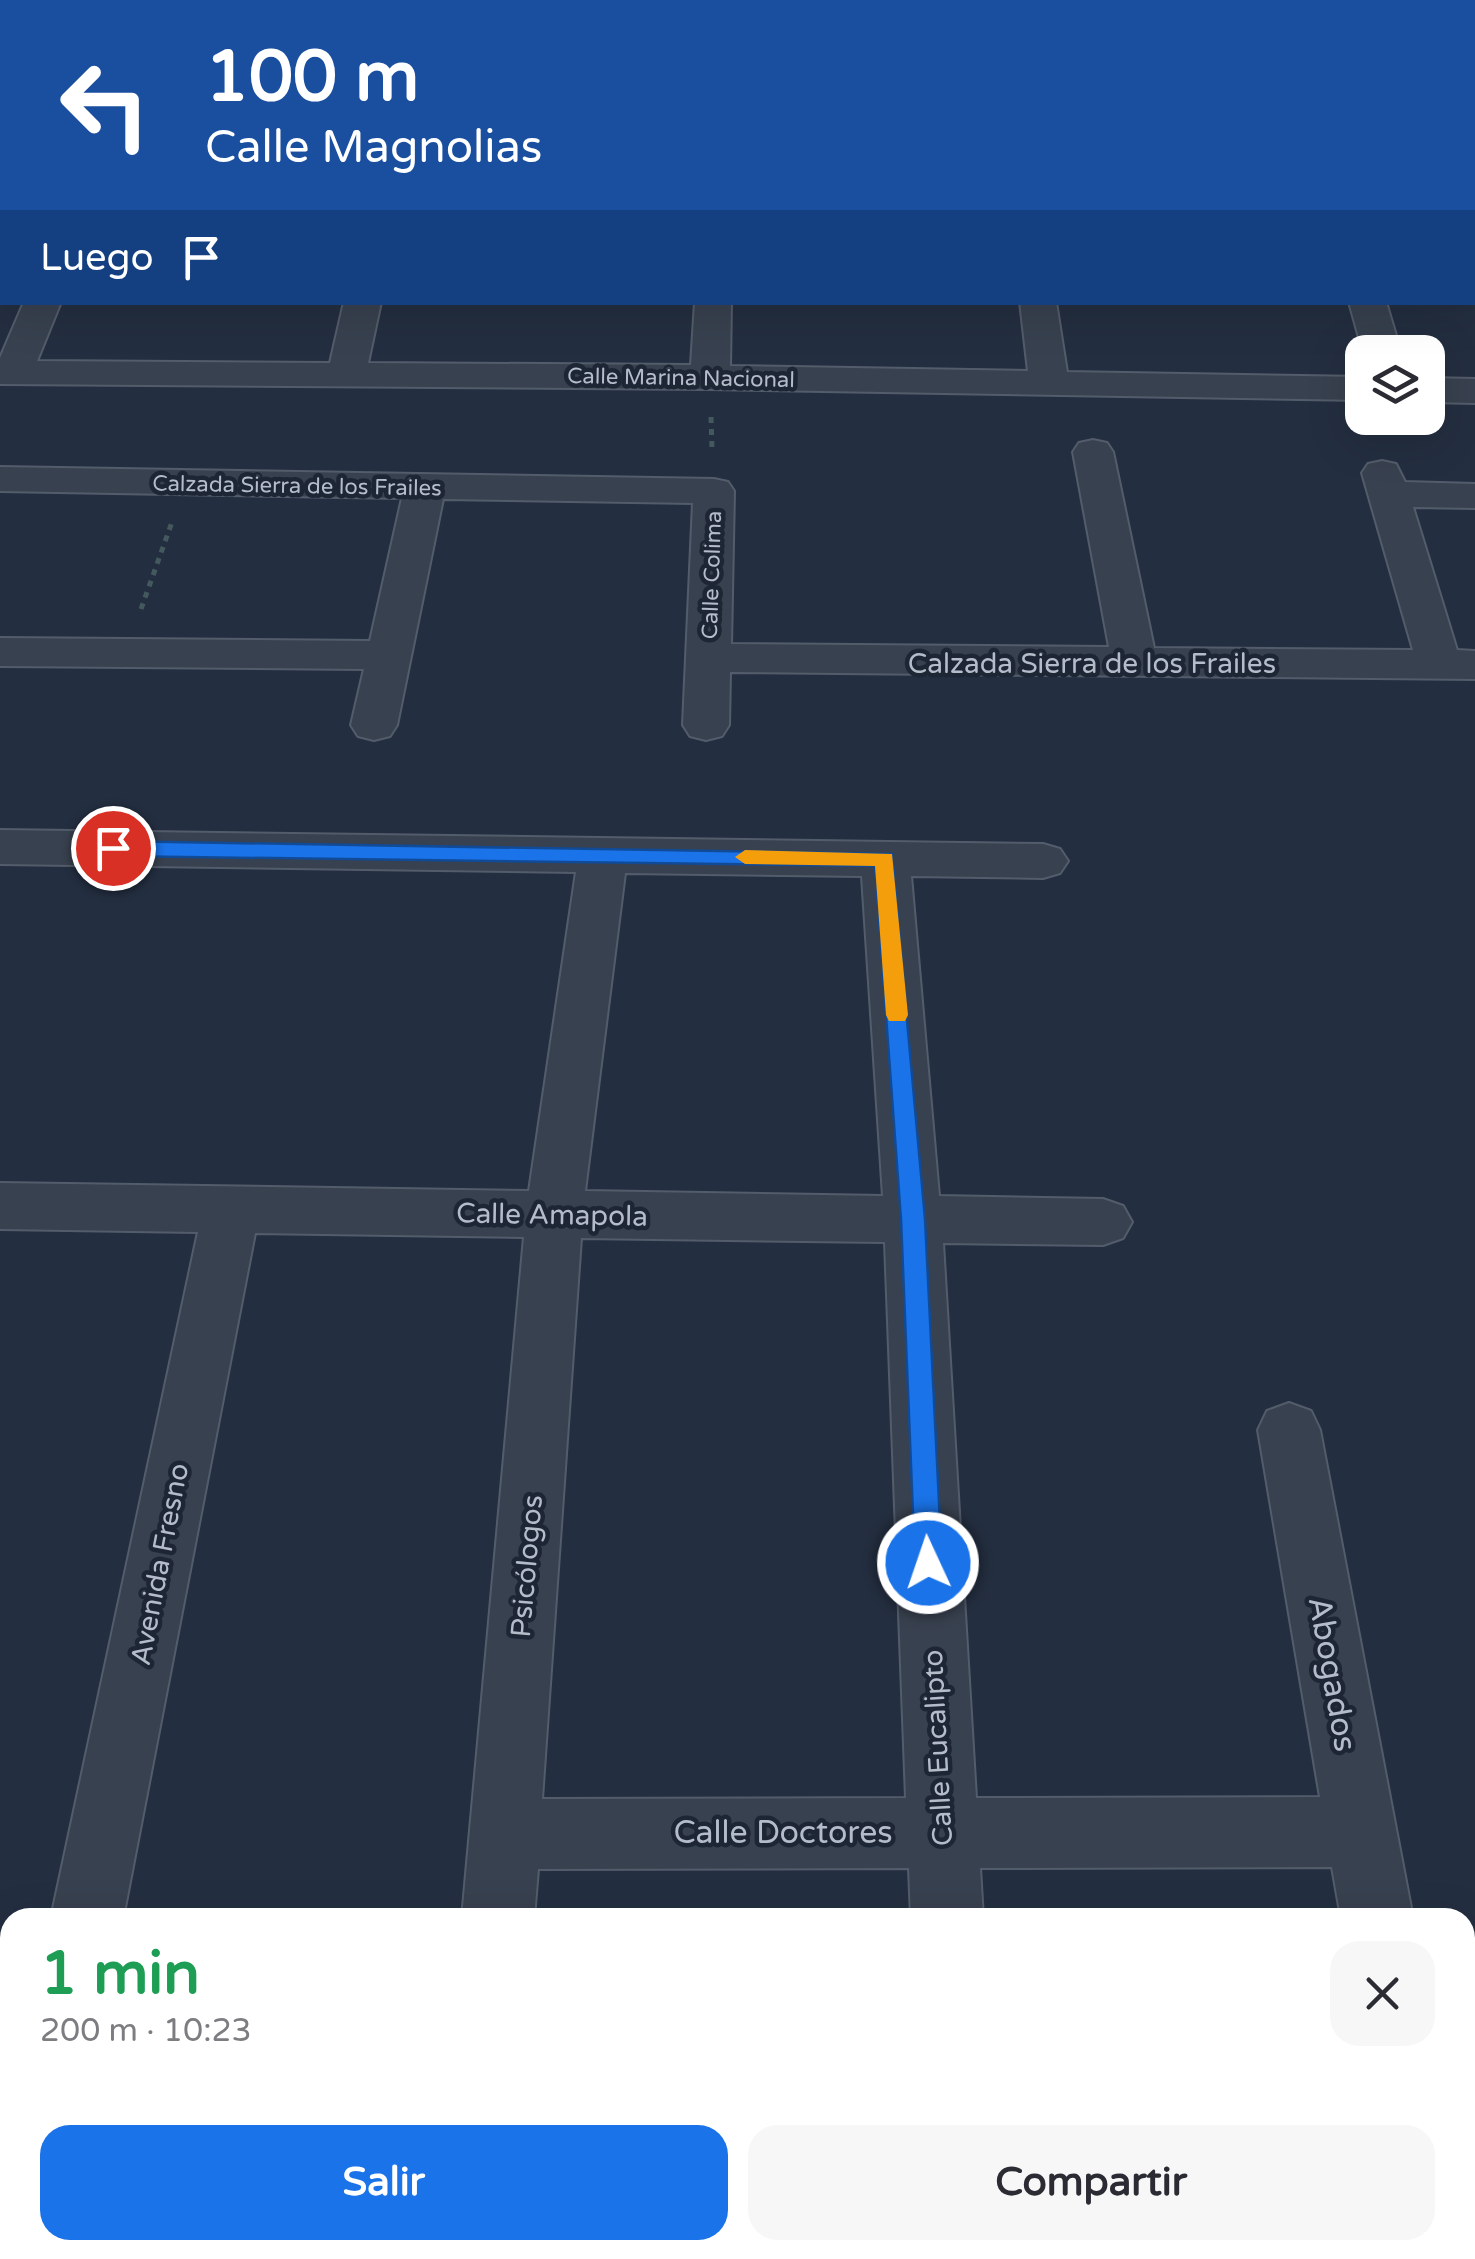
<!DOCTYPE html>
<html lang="es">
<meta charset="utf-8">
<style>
:root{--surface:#fff;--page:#f7f7f7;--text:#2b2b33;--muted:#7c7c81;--accent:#1a73e8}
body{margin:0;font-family:"Varela Round",sans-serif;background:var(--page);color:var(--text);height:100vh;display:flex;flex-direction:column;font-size:38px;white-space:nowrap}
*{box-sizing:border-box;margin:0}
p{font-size:32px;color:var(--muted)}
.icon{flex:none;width:55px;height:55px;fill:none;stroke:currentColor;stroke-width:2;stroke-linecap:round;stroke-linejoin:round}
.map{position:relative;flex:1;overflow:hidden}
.sheet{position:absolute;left:0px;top:1908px;width:1475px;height:352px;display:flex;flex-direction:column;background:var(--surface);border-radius:30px 30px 0 0;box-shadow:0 10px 40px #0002}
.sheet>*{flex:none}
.banner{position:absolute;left:0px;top:0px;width:1475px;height:305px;box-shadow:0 10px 40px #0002;background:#1a4fa0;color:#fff;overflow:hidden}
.fabs{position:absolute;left:1345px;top:335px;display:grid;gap:20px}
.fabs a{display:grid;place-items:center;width:100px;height:100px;border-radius:20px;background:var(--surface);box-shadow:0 10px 40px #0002;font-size:50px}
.pin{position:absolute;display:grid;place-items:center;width:85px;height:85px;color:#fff;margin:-42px;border:5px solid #fff;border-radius:50%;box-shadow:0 2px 10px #0007}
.me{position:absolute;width:110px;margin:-55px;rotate:357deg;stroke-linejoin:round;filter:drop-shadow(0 0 8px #0008)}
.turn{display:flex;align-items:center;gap:35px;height:210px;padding:0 40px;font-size:45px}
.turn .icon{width:130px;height:130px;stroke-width:2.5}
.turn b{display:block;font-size:70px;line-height:85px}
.then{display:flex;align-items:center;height:95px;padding:0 40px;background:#0003;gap:20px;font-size:38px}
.round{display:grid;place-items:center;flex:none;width:105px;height:105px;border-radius:30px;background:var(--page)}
.overview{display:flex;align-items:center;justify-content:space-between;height:170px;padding:0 40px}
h1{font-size:60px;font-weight:800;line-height:75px;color:#1e9e55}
.cta{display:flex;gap:20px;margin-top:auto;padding:20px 40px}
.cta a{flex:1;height:115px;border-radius:30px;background:var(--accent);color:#fff;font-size:40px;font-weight:800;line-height:115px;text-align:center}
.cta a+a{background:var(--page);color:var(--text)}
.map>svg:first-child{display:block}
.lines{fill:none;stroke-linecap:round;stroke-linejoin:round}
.street-casing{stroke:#535c6a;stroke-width:4}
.path{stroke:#44595d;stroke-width:5;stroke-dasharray:6 6;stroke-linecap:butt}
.street{fill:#38414f;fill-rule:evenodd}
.route{fill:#1a73e8;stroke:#114b97;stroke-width:2.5}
.slow{fill:#f59e0b}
.labels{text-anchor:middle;stroke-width:9;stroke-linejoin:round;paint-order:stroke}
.far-street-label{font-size:22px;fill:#b4bcca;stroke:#1d2634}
.street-label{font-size:28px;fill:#b4bcca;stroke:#1d2634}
.near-street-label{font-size:32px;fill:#b4bcca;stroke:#1d2634}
</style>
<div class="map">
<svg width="1475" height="2259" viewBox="0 0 1475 2259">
<rect width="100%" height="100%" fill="#232e40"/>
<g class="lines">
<g class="street-casing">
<g id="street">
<rect x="708" y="0" width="30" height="2"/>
<rect x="982" y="0" width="30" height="2"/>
<path d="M 1263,0 L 1293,0 L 1294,2 L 1264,2 Z"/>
<path d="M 0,68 L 2,69 L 2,88 L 0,88 Z"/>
<rect x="1472" y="73" width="3" height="20"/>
<path d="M 24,302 L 61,302 L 37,361 L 330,363 L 344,302 L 381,302 L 368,363 L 691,365 L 695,302 L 731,302 L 730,366 L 1028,371 L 1020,302 L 1056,302 L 1067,372 L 1362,377 L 1362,400 L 710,389 L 0,384 L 0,358 Z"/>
<path d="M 1349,302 L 1386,302 L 1401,352 L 1363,352 Z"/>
<path d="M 1428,378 L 1475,379 L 1475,403 L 1428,402 Z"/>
<path d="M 1093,440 L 1107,443 L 1113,452 L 1154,648 L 1413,650 L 1362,473 L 1368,464 L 1382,461 L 1396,464 L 1405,482 L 1475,484 L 1475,508 L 1413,507 L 1457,650 L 1475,651 L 1475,679 L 730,672 L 729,725 L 722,736 L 706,740 L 690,736 L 683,725 L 693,503 L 443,499 L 397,725 L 390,736 L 374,740 L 358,736 L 351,725 L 364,669 L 0,666 L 0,638 L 370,641 L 402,498 L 0,491 L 0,467 L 714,479 L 728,482 L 734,491 L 731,644 L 1109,647 L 1073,452 L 1079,443 Z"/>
<path d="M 0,830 L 1043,844 L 1060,849 L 1068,861 L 1060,873 L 1043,878 L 911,876 L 939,1196 L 1103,1199 L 1123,1206 L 1132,1222 L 1123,1238 L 1103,1245 L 943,1243 L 976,1798 L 1320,1797 L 1258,1430 L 1267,1411 L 1289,1403 L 1311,1411 L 1320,1430 L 1413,1918 L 1341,1918 L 1332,1867 L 980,1868 L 983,1918 L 911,1918 L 909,1868 L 538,1869 L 534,1918 L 462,1918 L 524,1237 L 255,1233 L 123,1918 L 51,1918 L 198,1232 L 0,1229 L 0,1183 L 529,1191 L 576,872 L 0,864 ZM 625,873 L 862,876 L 883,1196 L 585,1191 ZM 581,1238 L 885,1242 L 906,1798 L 542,1799 Z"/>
<path d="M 1465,2207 L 1475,2207 L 1475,2259 L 1430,2259 L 1426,2250 L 1465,2250 Z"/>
<path d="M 10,2214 L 10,2250 L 59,2250 L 57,2259 L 0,2259 L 0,2218 Z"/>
<path d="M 431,2250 L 511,2250 L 510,2259 L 430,2259 Z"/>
<path d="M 929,2250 L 1009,2250 L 1010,2259 L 930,2259 Z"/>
</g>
</g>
<g class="path">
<path d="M 711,417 L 712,449"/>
<path d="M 141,609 L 172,522"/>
</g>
<use href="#street" class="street"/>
</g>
<path class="route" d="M 113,841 L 892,854 L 925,1219 L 942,1563 L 938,1571 L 928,1575 L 919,1571 L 915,1563 L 901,1219 L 875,866 L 113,856 L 103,848 Z"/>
<path class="slow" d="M 745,850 L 892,854 L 908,1015 L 905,1021 L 889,1021 L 886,1015 L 875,866 L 745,864 L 735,857 Z"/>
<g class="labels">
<g class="far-street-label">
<text transform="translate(681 377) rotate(1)" y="8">Calle Marina Nacional</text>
<text transform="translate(297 485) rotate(1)" y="8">Calzada Sierra de los Frailes</text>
<text transform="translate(711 575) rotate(-88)" y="8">Calle Colima</text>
</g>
<g class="street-label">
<text x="1092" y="673">Calzada Sierra de los Frailes</text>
<text transform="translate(552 1214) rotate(1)" y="10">Calle Amapola</text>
<text transform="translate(159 1564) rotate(-79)" y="10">Avenida Fresno</text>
<text transform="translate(526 1566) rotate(-85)" y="10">Psicólogos</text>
<text transform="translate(937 1748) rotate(-93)" y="10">Calle Eucalipto</text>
</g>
<g class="near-street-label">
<text transform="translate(1333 1674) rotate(80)" y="11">Abogados</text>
<text x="783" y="1843">Calle Doctores</text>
</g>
</g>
</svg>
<div class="fabs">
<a><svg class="icon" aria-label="layers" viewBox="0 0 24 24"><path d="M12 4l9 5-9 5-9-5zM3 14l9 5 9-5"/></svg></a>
</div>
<div class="pin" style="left:113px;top:848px;background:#d93025"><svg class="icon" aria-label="arrive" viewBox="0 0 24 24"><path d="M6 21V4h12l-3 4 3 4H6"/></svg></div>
<svg class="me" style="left:928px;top:1563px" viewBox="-20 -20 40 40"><circle r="17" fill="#1a73e8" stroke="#fff" stroke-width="3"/><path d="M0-11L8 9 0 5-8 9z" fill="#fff"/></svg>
<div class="banner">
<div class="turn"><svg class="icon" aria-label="left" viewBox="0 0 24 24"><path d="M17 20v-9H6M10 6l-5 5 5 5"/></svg><div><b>100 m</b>Calle Magnolias</div></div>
<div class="then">Luego<svg class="icon" aria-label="arrive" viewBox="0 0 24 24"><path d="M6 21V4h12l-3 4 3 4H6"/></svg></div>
</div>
<section class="sheet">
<div class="overview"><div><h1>1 min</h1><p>200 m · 10:23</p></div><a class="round"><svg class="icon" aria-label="close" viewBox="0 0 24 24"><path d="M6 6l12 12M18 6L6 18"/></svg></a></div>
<div class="cta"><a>Salir</a><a>Compartir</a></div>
</section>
</div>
